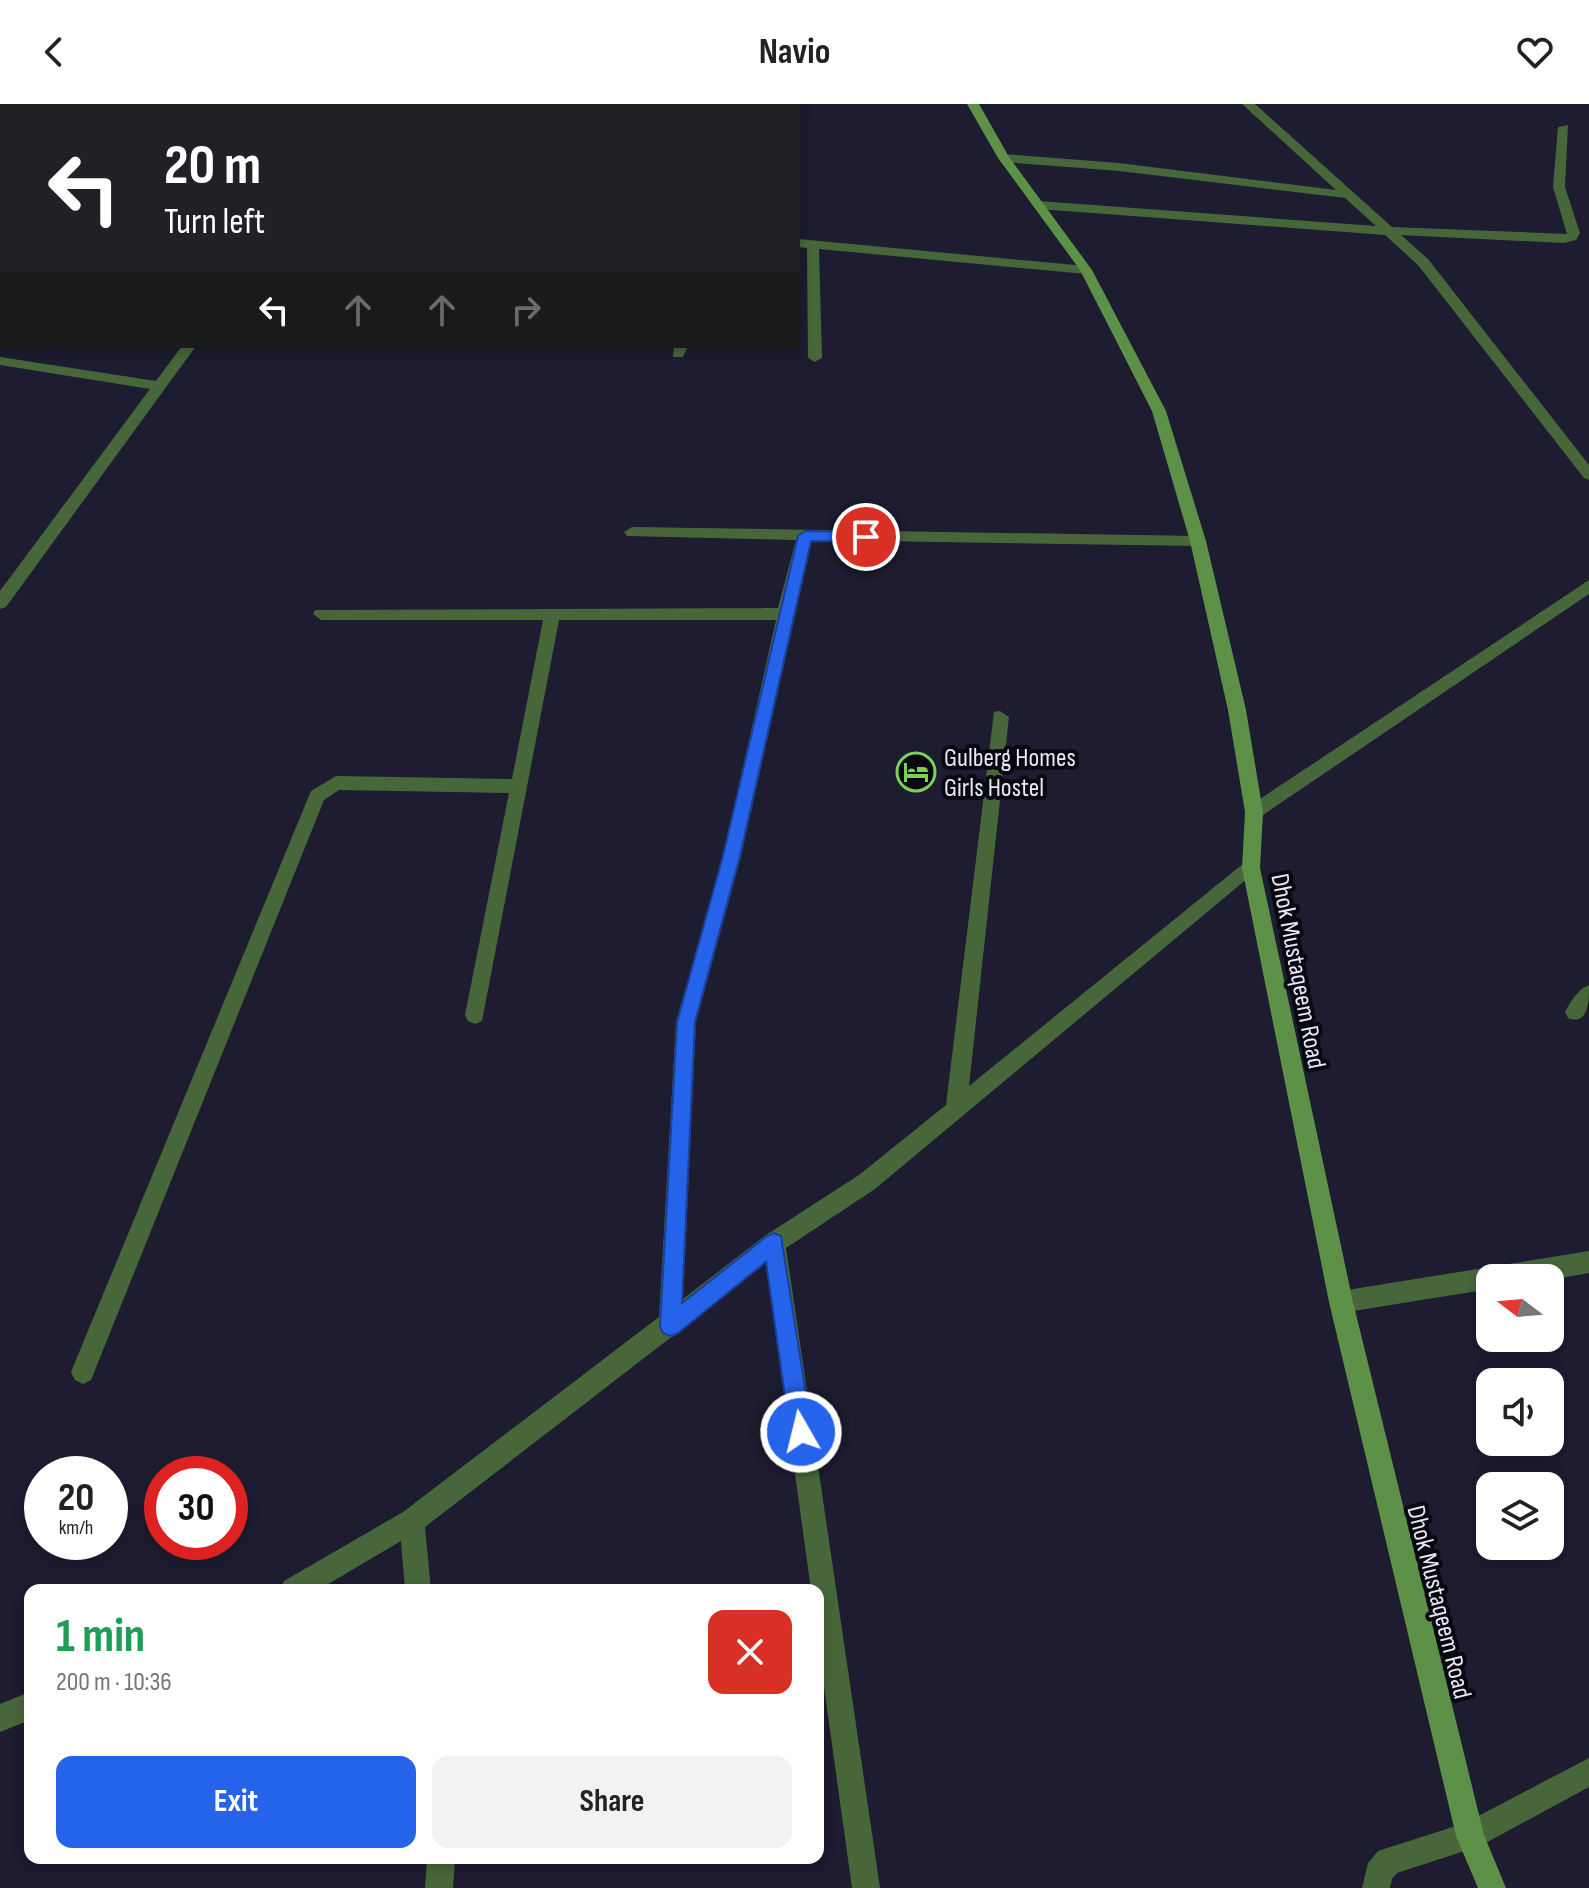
<!DOCTYPE html>
<meta charset="utf-8">
<style>
:root{--surface:#fff;--page:#f2f2f2;--text:#222;--muted:#767676;--accent:#2563eb}
body{margin:0;font-family:"Sofia Sans Condensed",sans-serif;background:var(--page);color:var(--text);height:100vh;display:flex;flex-direction:column;font-size:30px;white-space:nowrap}
*{box-sizing:border-box;margin:0}
p{font-size:26px;color:var(--muted)}
.icon{flex:none;width:44px;height:44px;fill:none;stroke:currentColor;stroke-width:2;stroke-linecap:round;stroke-linejoin:round}
.map{position:relative;flex:1;overflow:hidden}
.details{position:absolute;left:24px;top:1480px;width:800px;height:280px;display:flex;flex-direction:column;background:var(--surface);border-radius:16px;box-shadow:0 4px 12px #0003}
.details>*{flex:none}
.top-card{position:absolute;left:0px;top:0px;width:800px;height:244px;box-shadow:0 4px 12px #0003;background:#202124;color:#fff;overflow:hidden}
.needle{width:52px;rotate:286deg}
.buttons{position:absolute;left:1476px;top:1160px;display:grid;gap:16px}
.buttons a{display:grid;place-items:center;width:88px;height:88px;border-radius:16px;background:var(--surface);box-shadow:0 4px 12px #0003;font-size:40px}
.speed{position:absolute;left:24px;top:1352px;display:flex;gap:16px;font-size:40px;font-weight:700;text-align:center}
.speed>*{display:grid;place-content:center;width:104px;height:104px;border-radius:50%;background:var(--surface);box-shadow:0 4px 12px #0003;line-height:1}
.speed small{font-size:20px;font-weight:400}
.speed .limit{border:12px solid #d22;background:#fff;color:#111}
.pin{position:absolute;display:grid;place-items:center;width:68px;height:68px;color:#fff;margin:-34px;border:4px solid #fff;border-radius:50%;box-shadow:0 2px 8px #0007}
.me{position:absolute;width:88px;margin:-44px;rotate:352deg;stroke-linejoin:round;filter:drop-shadow(0 0 6px #0008)}
.turn{display:flex;align-items:center;gap:28px;height:168px;padding:0 32px;font-size:36px}
.turn .icon{width:104px;height:104px;stroke-width:2.5}
.turn b{display:block;font-size:56px;line-height:68px}
.lanes{display:flex;align-items:center;height:76px;padding:0 32px;background:#0003;justify-content:center;gap:40px;direction:ltr}
.lanes .off{opacity:.35}
.round{display:grid;place-items:center;flex:none;width:84px;height:84px;border-radius:16px;background:var(--page)}
.summary{display:flex;align-items:center;justify-content:space-between;height:136px;padding:0 32px}
h1{font-size:48px;font-weight:700;line-height:60px;color:#1e9e55}
.cta{display:flex;gap:16px;margin-top:auto;padding:16px 32px}
.cta a{flex:1;height:92px;border-radius:16px;background:var(--accent);color:#fff;font-size:32px;font-weight:700;line-height:92px;text-align:center}
.cta a+a{background:var(--page);color:var(--text)}
header{display:flex;justify-content:space-between;align-items:center;height:104px;padding:0 32px;background:var(--surface);font-size:36px;font-weight:700}
.map>svg:first-child{display:block}
.lines{fill:none;stroke-linecap:round;stroke-linejoin:round}
.street{fill:#47673a;fill-rule:evenodd}
.secondary{fill:#5c9147;fill-rule:evenodd}
.route{fill:#2563eb;stroke:#184099;stroke-width:2}
.labels{text-anchor:middle;stroke-width:8;stroke-linejoin:round;paint-order:stroke}
.poi-label{font-size:26px;fill:#e8e8f6;stroke:#080810;text-anchor:start}
.street-label{font-size:26px;fill:#e8e8f6;stroke:#080810}
</style>
<header><svg class="icon" aria-label="back" viewBox="0 0 24 24"><path d="M15 5l-7 7 7 7"/></svg>Navio<svg class="icon" aria-label="heart" viewBox="0 0 24 24"><path d="M12 20l-8-8c-3-5 5-10 8-4 3-6 11-1 8 4z"/></svg></header>
<div class="map">
<svg width="1589" height="1784" viewBox="0 0 1589 1784">
<rect width="100%" height="100%" fill="#1d1c30"/>
<g class="lines">
<g class="street">
<path d="M 221,0 L 234,0 L 219,2 Z"/>
<path d="M 1242,0 L 1255,0 L 1392,123 L 1567,130 L 1553,83 L 1558,23 L 1568,21 L 1565,83 L 1580,129 L 1576,136 L 1564,139 L 1401,131 L 1428,155 L 1589,361 L 1589,376 L 1584,374 L 1418,161 L 1385,131 L 1039,105 L 1033,101 L 1039,97 L 1376,122 L 1345,94 L 1119,67 L 1004,58 L 998,54 L 1004,50 L 1119,59 L 1336,86 Z"/>
<path d="M 798,135 L 1086,162 L 1092,166 L 1086,170 L 819,145 L 822,254 L 815,258 L 808,254 L 807,144 L 798,143 Z"/>
<path d="M 2,195 L 2,204 L 0,205 L 0,196 Z"/>
<path d="M 182,242 L 196,242 L 6,503 L 0,505 L 0,487 L 150,285 L 0,261 L 0,253 L 156,277 Z"/>
<path d="M 674,242 L 688,242 L 683,253 L 673,253 Z"/>
<path d="M 632,423 L 1198,432 L 1206,437 L 1198,442 L 812,436 L 741,752 L 696,918 L 683,1195 L 766,1131 L 859,1071 L 946,1001 L 994,608 L 1000,607 L 1009,613 L 969,982 L 1244,759 L 1258,759 L 1260,764 L 875,1085 L 786,1144 L 880,1784 L 852,1784 L 818,1540 L 818,1486 L 811,1486 L 766,1159 L 680,1225 L 678,1230 L 670,1234 L 425,1423 L 431,1486 L 405,1486 L 401,1437 L 318,1486 L 280,1486 L 284,1477 L 403,1408 L 659,1213 L 676,918 L 723,752 L 776,516 L 559,516 L 482,917 L 475,920 L 468,917 L 465,911 L 509,689 L 339,686 L 324,696 L 91,1276 L 83,1280 L 75,1276 L 71,1268 L 311,687 L 336,672 L 512,675 L 543,516 L 321,516 L 313,510 L 315,506 L 778,504 L 796,436 L 627,432 L 624,428 Z"/>
<path d="M 1589,476 L 1589,490 L 1260,713 L 1248,713 L 1245,708 L 1248,703 Z"/>
<path d="M 1589,881 C 1589,896 1589,922 1568,914 L 1565,908 C 1570,898 1578,885 1589,881 Z"/>
<path d="M 1589,1147 L 1589,1169 L 1550,1176 L 1490,1174 L 1490,1185 L 1341,1209 L 1333,1206 L 1329,1198 L 1333,1190 L 1341,1187 Z"/>
<path d="M 30,1588 L 30,1616 L 0,1628 L 0,1600 Z"/>
<path d="M 1589,1654 L 1589,1683 L 1480,1742 L 1397,1769 L 1392,1775 L 1390,1784 L 1362,1784 L 1368,1759 L 1378,1747 L 1465,1719 Z"/>
<path d="M 427,1754 L 455,1754 L 453,1784 L 425,1784 Z"/>
</g>
<path class="secondary" d="M 967,0 L 979,0 L 1009,53 L 1092,166 L 1166,307 L 1206,437 L 1246,606 L 1263,708 L 1260,764 L 1353,1198 L 1484,1731 L 1506,1784 L 1478,1784 L 1456,1732 L 1329,1198 L 1242,764 L 1245,708 L 1228,606 L 1190,437 L 1152,307 L 1080,166 L 998,54 Z"/>
</g>
<path class="route" d="M 805,427 L 866,428 L 873,433 L 866,438 L 811,437 L 740,752 L 695,918 L 682,1199 L 767,1132 L 774,1129 L 781,1132 L 812,1328 L 809,1335 L 801,1339 L 793,1335 L 790,1328 L 766,1158 L 678,1229 L 670,1232 L 663,1229 L 660,1222 L 677,918 L 723,752 L 798,432 Z"/>
<defs>
<g id="hotel-ring" transform="scale(2)"><circle r="9.5" fill="#080810" stroke="#7bd156" stroke-width="1.5"/><path d="M-6-4.5h1.5V1H6V5H4.5V3h-9V5H-6ZM-4 0a1.8 1.8 0 1 1 3.6 0ZM.5 0V-2.5h3Q6-2.5 6 0Z" fill="#7bd156"/></g>
</defs>
<g fill-rule="evenodd">
<use href="#hotel-ring" x="916" y="668"/>
</g>
<g class="labels">
<g class="poi-label">
<text x="944" y="662">Gulberg Homes<tspan x="944" dy="30">Girls Hostel</tspan></text>
</g>
<g class="street-label">
<text transform="translate(1299 867) rotate(79)" y="9">Dhok Mustaqeem Road</text>
<text transform="translate(1440 1498) rotate(76)" y="9">Dhok Mustaqeem Road</text>
</g>
</g>
</svg>
<div class="buttons">
<a><svg class="needle" viewBox="-14 -14 28 28"><path d="M0-13l5 13h-10z" fill="#e53935"/><path d="M0 13l5-13h-10z" fill="#767676"/></svg></a>
<a><svg class="icon" aria-label="sound" viewBox="0 0 24 24"><path d="M4 9h4l5-4v14l-5-4H4zM17 9q2 3 0 6"/></svg></a>
<a><svg class="icon" aria-label="layers" viewBox="0 0 24 24"><path d="M12 4l9 5-9 5-9-5zM3 14l9 5 9-5"/></svg></a>
</div>
<div class="speed"><div>20<small>km/h</small></div><div class="limit">30</div></div>
<div class="pin" style="left:866px;top:433px;background:#d93025"><svg class="icon" aria-label="arrive" viewBox="0 0 24 24"><path d="M6 21V4h12l-3 4 3 4H6"/></svg></div>
<svg class="me" style="left:801px;top:1328px" viewBox="-20 -20 40 40"><circle r="17" fill="#2563eb" stroke="#fff" stroke-width="3"/><path d="M0-11L8 9 0 5-8 9z" fill="#fff"/></svg>
<div class="top-card">
<div class="turn"><svg class="icon" aria-label="left" viewBox="0 0 24 24"><path d="M17 20v-9H6M10 6l-5 5 5 5"/></svg><div><b>20 m</b>Turn left</div></div>
<div class="lanes"><svg class="icon" aria-label="left" viewBox="0 0 24 24"><path d="M17 20v-9H6M10 6l-5 5 5 5"/></svg><svg class="icon off" aria-label="ahead" viewBox="0 0 24 24"><path d="M12 20V5M6 11l6-6 6 6"/></svg><svg class="icon off" aria-label="ahead" viewBox="0 0 24 24"><path d="M12 20V5M6 11l6-6 6 6"/></svg><svg class="icon off" aria-label="right" viewBox="0 0 24 24"><path d="M7 20v-9h11M14 6l5 5-5 5"/></svg></div>
</div>
<section class="details">
<div class="summary"><div><h1>1 min</h1><p>200 m · 10:36</p></div><a class="round" style="background:#d93025;color:#fff"><svg class="icon" aria-label="close" viewBox="0 0 24 24"><path d="M6 6l12 12M18 6L6 18"/></svg></a></div>
<div class="cta"><a>Exit</a><a>Share</a></div>
</section>
</div>
